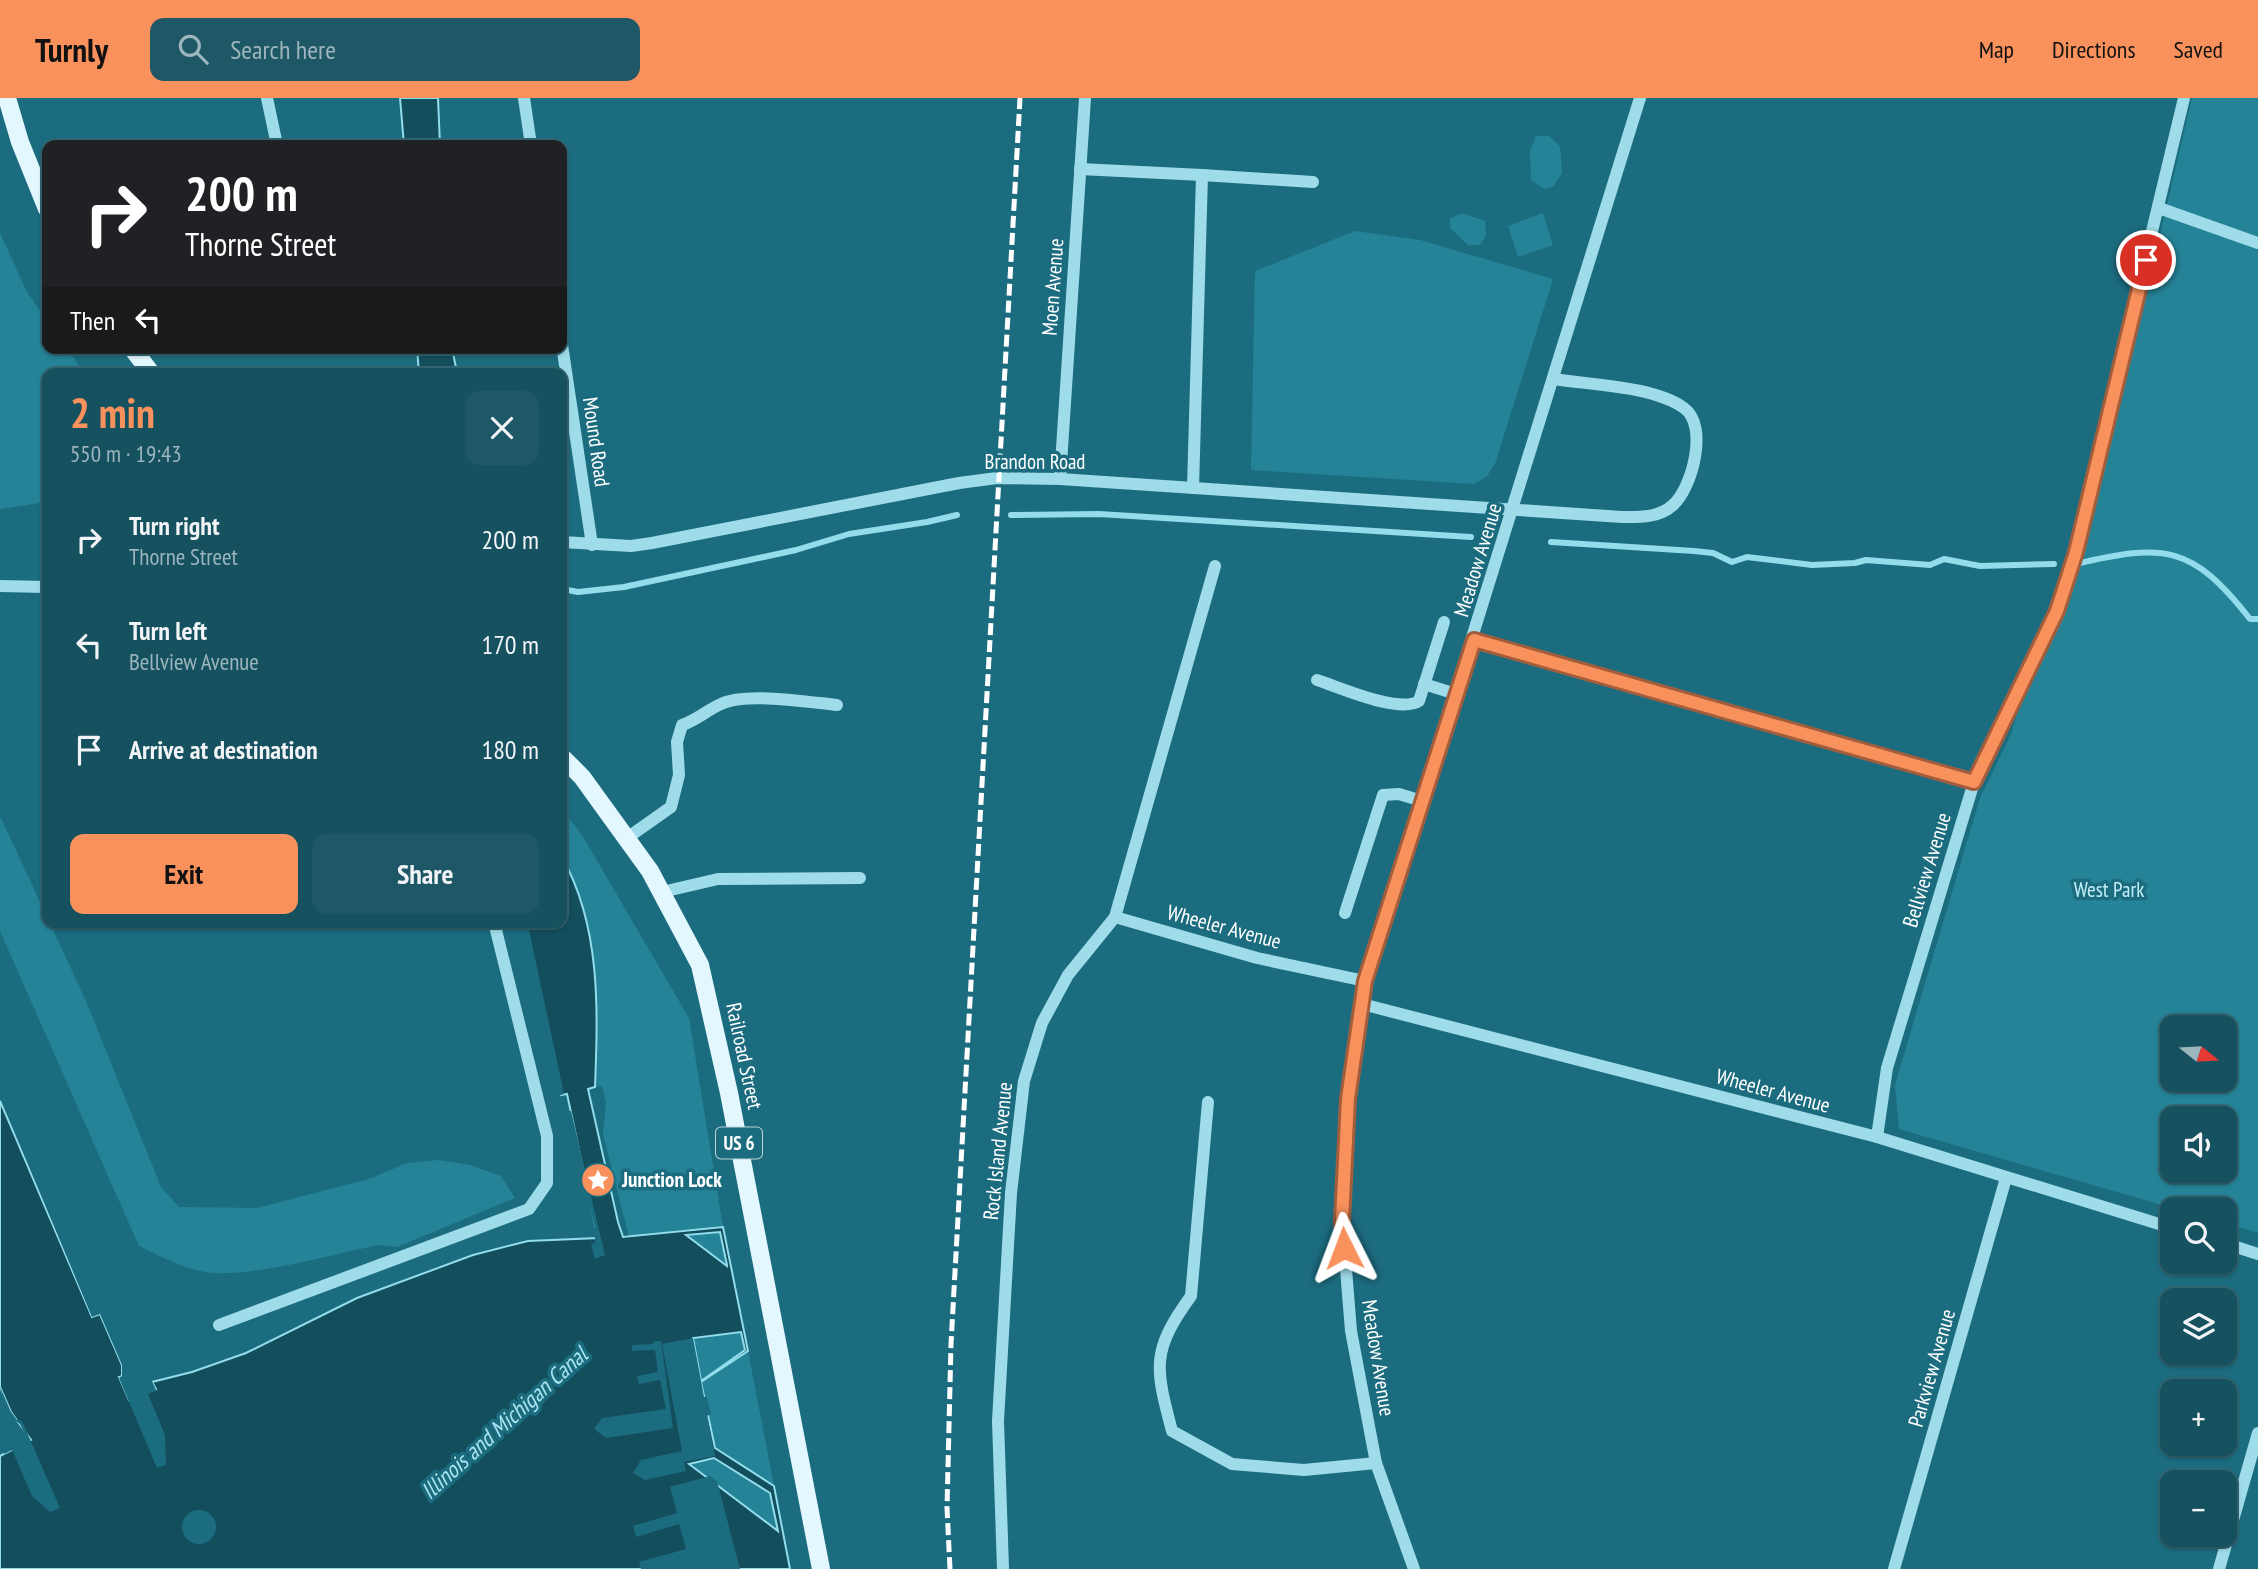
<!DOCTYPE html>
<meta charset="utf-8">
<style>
:root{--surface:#15515f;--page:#1e5765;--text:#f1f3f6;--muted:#9db5bd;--line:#346874;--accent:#f9915c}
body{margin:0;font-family:"PT Sans Narrow",sans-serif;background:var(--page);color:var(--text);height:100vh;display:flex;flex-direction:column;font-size:26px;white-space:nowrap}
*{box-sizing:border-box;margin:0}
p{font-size:23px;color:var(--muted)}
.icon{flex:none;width:38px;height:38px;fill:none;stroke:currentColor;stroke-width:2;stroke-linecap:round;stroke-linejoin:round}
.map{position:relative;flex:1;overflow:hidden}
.drawer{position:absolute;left:42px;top:270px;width:525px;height:560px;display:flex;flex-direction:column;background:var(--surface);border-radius:14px;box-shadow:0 2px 5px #0004,0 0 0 2px var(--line)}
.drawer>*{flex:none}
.top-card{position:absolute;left:42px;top:42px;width:525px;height:214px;border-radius:14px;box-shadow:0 2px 5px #0004,0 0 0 2px var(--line);background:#202124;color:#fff;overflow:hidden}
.needle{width:46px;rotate:108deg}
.buttons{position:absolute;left:2160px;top:917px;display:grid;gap:14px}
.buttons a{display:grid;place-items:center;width:77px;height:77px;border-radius:14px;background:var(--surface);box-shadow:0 2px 5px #0004,0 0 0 2px var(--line);font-size:35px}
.pin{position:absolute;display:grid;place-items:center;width:60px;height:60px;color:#fff;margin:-30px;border:4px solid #fff;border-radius:50%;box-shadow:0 2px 7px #0007}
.me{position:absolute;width:77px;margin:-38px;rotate:357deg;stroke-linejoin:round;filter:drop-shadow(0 0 5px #0008)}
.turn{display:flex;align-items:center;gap:24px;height:147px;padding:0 28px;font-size:32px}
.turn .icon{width:91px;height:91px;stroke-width:2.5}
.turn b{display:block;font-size:49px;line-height:60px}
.then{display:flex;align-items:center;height:66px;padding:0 28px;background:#0003;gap:14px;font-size:26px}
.round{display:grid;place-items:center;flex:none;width:74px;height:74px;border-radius:14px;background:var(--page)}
.overview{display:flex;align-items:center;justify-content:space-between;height:119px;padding:0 28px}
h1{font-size:42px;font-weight:600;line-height:52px;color:var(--accent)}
.button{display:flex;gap:14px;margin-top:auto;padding:14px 28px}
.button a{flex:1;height:80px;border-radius:14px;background:var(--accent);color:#111;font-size:28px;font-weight:600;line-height:80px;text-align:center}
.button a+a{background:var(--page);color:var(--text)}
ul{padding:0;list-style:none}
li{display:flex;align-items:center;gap:21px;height:105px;padding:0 28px}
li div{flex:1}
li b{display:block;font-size:26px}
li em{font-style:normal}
header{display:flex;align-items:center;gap:42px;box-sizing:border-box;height:98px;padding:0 35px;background:var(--accent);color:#111}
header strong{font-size:33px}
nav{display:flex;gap:38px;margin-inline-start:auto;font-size:24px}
.search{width:490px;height:63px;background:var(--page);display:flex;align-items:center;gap:18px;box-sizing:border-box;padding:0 24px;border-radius:14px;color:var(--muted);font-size:26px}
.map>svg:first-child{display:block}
.green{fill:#258397;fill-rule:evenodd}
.water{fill:#134e5d;stroke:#92dceb;stroke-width:2;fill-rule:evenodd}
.pier{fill:#1c6c7f}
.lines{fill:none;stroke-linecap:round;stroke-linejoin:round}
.stream{stroke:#92dceb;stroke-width:6}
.minor{stroke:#9fdce9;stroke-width:12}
.major{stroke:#e2f7fe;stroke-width:18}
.rail{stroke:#fff;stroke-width:5;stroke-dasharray:12 5;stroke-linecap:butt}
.route-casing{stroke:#a25e3c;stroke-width:18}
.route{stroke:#f9915c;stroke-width:12}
.labels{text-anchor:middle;stroke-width:7;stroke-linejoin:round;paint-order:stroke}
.shield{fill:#1c6c7f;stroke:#bbd3d9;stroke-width:2}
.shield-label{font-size:19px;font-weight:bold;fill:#fff}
.street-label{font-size:21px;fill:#fff;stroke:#1c6c7f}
.park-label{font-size:21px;fill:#c3eef7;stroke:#1c6c7f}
.poi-label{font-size:21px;font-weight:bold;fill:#fff;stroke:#1c6c7f;text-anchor:start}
.water-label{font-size:23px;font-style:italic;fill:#aae5f1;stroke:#1c6c7f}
</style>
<header>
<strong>Turnly</strong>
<div class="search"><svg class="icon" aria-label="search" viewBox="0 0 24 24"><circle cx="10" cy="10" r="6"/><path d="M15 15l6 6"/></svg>Search here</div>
<nav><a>Map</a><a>Directions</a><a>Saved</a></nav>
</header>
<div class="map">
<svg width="2258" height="1471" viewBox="0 0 2258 1471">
<rect width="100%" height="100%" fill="#1c6c7f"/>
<g class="green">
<path d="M 2192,0 L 2258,0 L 2258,1135 L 2224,1125 L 2224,1111 L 2176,1111 L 1899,1031 L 1895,987 L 1980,700 L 2011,636 L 2101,346 L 2159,141 ZM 2172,929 L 2224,929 L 2224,982 L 2172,982 ZM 2172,1020 L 2224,1020 L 2224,1073 L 2172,1073 Z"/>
<path d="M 1536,38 L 1549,38 L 1560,48 L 1562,75 L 1553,89 L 1544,91 L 1531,82 L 1530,53 Z"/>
<path d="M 1462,115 L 1485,123 L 1486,137 L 1480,147 L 1468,147 L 1450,130 L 1450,121 Z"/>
<path d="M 1543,115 L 1553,147 L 1518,159 L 1508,128 Z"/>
<path d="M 1355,133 L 1420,142 L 1553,181 L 1495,366 L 1487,378 L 1474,386 L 1251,372 L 1255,173 Z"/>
<path d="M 0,135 L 27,194 L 47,223 L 47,250 L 67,250 L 84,275 L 47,275 L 47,404 L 0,411 Z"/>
<path d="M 562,711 L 582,737 L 689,920 L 723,1129 L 629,1139 L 603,1036 L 606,1005 L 602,988 L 588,990 L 562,824 Z"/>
<path d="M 0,718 L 86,903 L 161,1089 L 179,1109 L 257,1110 L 369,1081 L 407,1065 L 438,1062 L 470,1067 L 501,1078 L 515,1100 L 397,1149 L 378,1147 C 334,1156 247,1181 205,1174 C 182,1170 160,1158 139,1148 L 0,833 Z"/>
<path d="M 720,1133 L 727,1168 L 685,1137 Z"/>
<path d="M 741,1234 L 746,1252 L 724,1268 L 748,1253 L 774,1388 L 715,1350 L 693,1240 Z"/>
<path d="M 714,1360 L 771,1395 L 778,1434 L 688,1366 Z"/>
</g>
<g class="water">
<path d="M 400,0 L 438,0 L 440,47 L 404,47 Z"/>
<path d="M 417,250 L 452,250 L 457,275 L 419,275 Z"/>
<path d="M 562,759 C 601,829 598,911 595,989 L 588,991 L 618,1124 L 623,1139 L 723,1129 L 748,1253 L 701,1284 L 715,1350 L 774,1388 L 790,1471 L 0,1471 L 0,1358 L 31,1342 L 11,1314 L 0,1289 L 0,1003 L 92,1219 L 100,1216 L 122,1267 L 122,1278 L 119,1279 L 129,1302 L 156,1291 L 152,1284 L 192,1274 L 246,1255 L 357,1200 L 473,1157 L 528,1143 L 598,1140 L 567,996 L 561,997 L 523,824 L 562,824 ZM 720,1134 L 727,1167 L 727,1168 L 686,1137 ZM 741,1234 L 745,1252 L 701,1283 L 693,1240 ZM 714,1360 L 770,1395 L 778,1433 L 689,1366 Z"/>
</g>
<g class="pier">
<path d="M 520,824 L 527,824 L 529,832 L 564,996 L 558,998 Z"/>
<path d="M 0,999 L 94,1215 L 103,1215 L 125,1266 L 123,1281 L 131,1298 L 151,1290 L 151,1281 L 156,1292 L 148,1296 L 165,1337 L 166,1367 L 157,1370 L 119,1280 L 122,1278 L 122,1267 L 100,1216 L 92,1219 Z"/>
<path d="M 567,1013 L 571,1013 L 605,1157 L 595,1161 L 591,1146 L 595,1145 L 595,1130 Z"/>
<path d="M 693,1240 L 704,1299 L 707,1299 L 711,1316 L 707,1318 L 715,1358 L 684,1364 L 686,1373 L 645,1382 L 633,1375 L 641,1362 L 682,1353 L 662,1246 Z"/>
<path d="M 654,1243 L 661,1243 L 673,1330 L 606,1340 L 594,1331 L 602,1320 L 666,1311 L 660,1282 L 639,1286 L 637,1278 L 658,1274 L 655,1252 L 632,1253 L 632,1247 L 653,1246 Z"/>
<path d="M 0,1289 L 11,1314 L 17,1322 L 22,1323 L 60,1410 L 50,1414 L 32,1398 L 12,1352 L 4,1356 L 3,1352 L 27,1341 L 20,1326 L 7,1316 Z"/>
<path d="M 710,1378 L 717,1383 L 740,1471 L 641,1471 L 639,1464 L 686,1451 L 679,1426 L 636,1439 L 633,1428 L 677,1415 L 670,1389 Z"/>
<circle cx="199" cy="1429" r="17"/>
</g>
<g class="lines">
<g class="stream">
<path d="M 1011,417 L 1099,416 L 1471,439"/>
<path d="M 1551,444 L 1694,453 L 1713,455 L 1732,464 L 1747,459 L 1812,467 L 1855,465 L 1866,462 L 1930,467 L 1944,461 L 1980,468 L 2054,466"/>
<path d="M 2076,466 C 2165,445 2192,447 2250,521 L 2258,521"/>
<path d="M 562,491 L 578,494 L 624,489 L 796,452 L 849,436 L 927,424 L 957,417"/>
</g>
<g class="minor">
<path d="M 267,0 L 277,47"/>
<path d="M 524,0 L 531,47"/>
<path d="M 1080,71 L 1202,77"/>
<path d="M 2159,110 L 2258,145"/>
<path d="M 562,247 L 592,447"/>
<path d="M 1060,381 L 1085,0"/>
<path d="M 1193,390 L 1202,77 L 1313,84"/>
<path d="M 562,444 L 631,448 L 652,445 L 959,385 L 997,380 L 1060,381 L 1622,419 C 1639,419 1659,420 1673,407 C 1692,390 1709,328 1684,310 C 1654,288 1591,287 1554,281"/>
<path d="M 0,488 L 47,489"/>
<path d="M 1474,542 L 1974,684"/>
<path d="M 1317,582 C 1339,589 1399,616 1419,603 L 1444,524"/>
<path d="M 1424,586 L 1456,596"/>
<path d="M 627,740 L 671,709 L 679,677 L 677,644 L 682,627 C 697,622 707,612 721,606 C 746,594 808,604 837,607"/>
<path d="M 662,794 L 718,781 L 860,780"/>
<path d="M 1345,815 L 1383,697 L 1399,696 L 1422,703"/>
<path d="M 1115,819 L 1257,860 L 1365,883"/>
<path d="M 1362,906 L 1877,1039 L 2172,1130"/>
<path d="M 1208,1004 L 1191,1198 C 1151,1253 1155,1269 1172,1333 L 1232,1366 L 1304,1372 L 1376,1365"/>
<path d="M 1877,1039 L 1887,970 L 1974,684 L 2057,513 L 2075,454 L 2184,0"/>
<path d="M 2224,1145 L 2258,1156"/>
<path d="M 219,1227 L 529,1111 L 547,1085 L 547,1038 L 494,824"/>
<path d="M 1003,1471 L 998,1323 L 1011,1095 L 1024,983 L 1042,925 L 1068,877 L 1115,819 L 1215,468"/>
<path d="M 1414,1471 L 1376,1365 L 1351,1233 L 1342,1122 L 1348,1001 L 1365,883 L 1640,0"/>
<path d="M 1894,1471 L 2006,1080"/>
<path d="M 2219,1471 L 2258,1335"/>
</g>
<g class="major">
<path d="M 7,0 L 20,44 L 47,111"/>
<path d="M 132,250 L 151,275"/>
<path d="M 562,659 L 582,679 L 650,773 L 700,867 L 729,995 L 821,1471"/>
</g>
<path class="rail" d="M 950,1471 L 947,1410 L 951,1246 L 1020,0"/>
</g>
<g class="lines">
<g class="route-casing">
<path id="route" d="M 1344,1150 L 1342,1122 L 1348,1001 L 1365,883 L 1474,542 L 1974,684 L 2057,513 L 2076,454 L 2146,162"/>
</g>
<use href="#route" class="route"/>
</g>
<defs>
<g id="sight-disc" transform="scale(1.75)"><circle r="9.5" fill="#f9915c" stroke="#1c6c7f"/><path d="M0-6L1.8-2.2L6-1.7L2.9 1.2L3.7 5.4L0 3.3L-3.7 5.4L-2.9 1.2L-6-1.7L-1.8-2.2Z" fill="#fff"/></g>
</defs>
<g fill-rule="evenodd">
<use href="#sight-disc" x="598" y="1082"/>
</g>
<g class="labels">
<rect class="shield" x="716" y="1029.5" width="46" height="31" rx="5"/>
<g class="shield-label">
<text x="739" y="1052">US 6</text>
</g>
<g class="street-label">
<text transform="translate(1053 189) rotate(-86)" y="7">Moen Avenue</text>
<text transform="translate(596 344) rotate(82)" y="7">Mound Road</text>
<text x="1035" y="371">Brandon Road</text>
<text transform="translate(1478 462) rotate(-73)" y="7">Meadow Avenue</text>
<text transform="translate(1927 772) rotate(-73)" y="7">Bellview Avenue</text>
<text transform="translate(1224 829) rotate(15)" y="7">Wheeler Avenue</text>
<text transform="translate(744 958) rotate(78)" y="7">Railroad Street</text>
<text transform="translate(1773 993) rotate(15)" y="7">Wheeler Avenue</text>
<text transform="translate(998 1053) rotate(-84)" y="7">Rock Island Avenue</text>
<text transform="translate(1378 1260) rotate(81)" y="7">Meadow Avenue</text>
<text transform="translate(1932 1270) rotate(-74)" y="7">Parkview Avenue</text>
</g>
<g class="park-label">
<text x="2109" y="799">West Park</text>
</g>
<g class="poi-label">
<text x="622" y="1089">Junction Lock</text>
</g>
<g class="water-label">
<text transform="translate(504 1325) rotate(-42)" y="8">Illinois and Michigan Canal</text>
</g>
</g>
</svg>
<div class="buttons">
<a><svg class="needle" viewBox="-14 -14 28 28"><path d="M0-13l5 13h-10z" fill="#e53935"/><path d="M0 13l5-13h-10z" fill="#9db5bd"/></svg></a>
<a><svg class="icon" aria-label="sound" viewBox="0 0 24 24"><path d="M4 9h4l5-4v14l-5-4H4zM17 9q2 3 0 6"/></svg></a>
<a><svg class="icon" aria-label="search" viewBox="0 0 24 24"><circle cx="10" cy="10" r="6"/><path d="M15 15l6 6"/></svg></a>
<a><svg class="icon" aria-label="layers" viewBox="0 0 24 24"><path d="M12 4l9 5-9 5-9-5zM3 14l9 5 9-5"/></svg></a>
<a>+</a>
<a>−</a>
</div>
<div class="pin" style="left:2146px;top:162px;background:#d93025"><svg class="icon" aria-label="arrive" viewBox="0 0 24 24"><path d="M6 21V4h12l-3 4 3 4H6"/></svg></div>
<svg class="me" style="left:1344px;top:1150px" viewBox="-20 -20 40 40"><path d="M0-17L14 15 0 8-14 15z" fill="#f9915c" stroke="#fff" stroke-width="4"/></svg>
<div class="top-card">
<div class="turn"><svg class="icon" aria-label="right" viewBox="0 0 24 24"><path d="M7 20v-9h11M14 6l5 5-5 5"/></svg><div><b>200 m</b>Thorne Street</div></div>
<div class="then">Then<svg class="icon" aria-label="left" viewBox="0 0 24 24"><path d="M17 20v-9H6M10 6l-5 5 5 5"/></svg></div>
</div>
<section class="drawer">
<div class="overview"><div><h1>2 min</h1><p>550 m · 19:43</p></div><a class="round"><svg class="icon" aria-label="close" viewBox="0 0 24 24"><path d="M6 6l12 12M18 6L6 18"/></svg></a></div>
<ul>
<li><svg class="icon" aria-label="right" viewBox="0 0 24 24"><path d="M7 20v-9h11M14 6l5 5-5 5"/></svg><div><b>Turn right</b><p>Thorne Street</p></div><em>200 m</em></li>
<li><svg class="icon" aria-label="left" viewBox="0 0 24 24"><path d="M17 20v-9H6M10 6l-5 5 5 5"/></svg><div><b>Turn left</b><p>Bellview Avenue</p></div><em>170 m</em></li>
<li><svg class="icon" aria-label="arrive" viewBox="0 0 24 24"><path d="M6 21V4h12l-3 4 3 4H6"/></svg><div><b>Arrive at destination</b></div><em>180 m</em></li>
</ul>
<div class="button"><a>Exit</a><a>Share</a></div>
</section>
</div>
